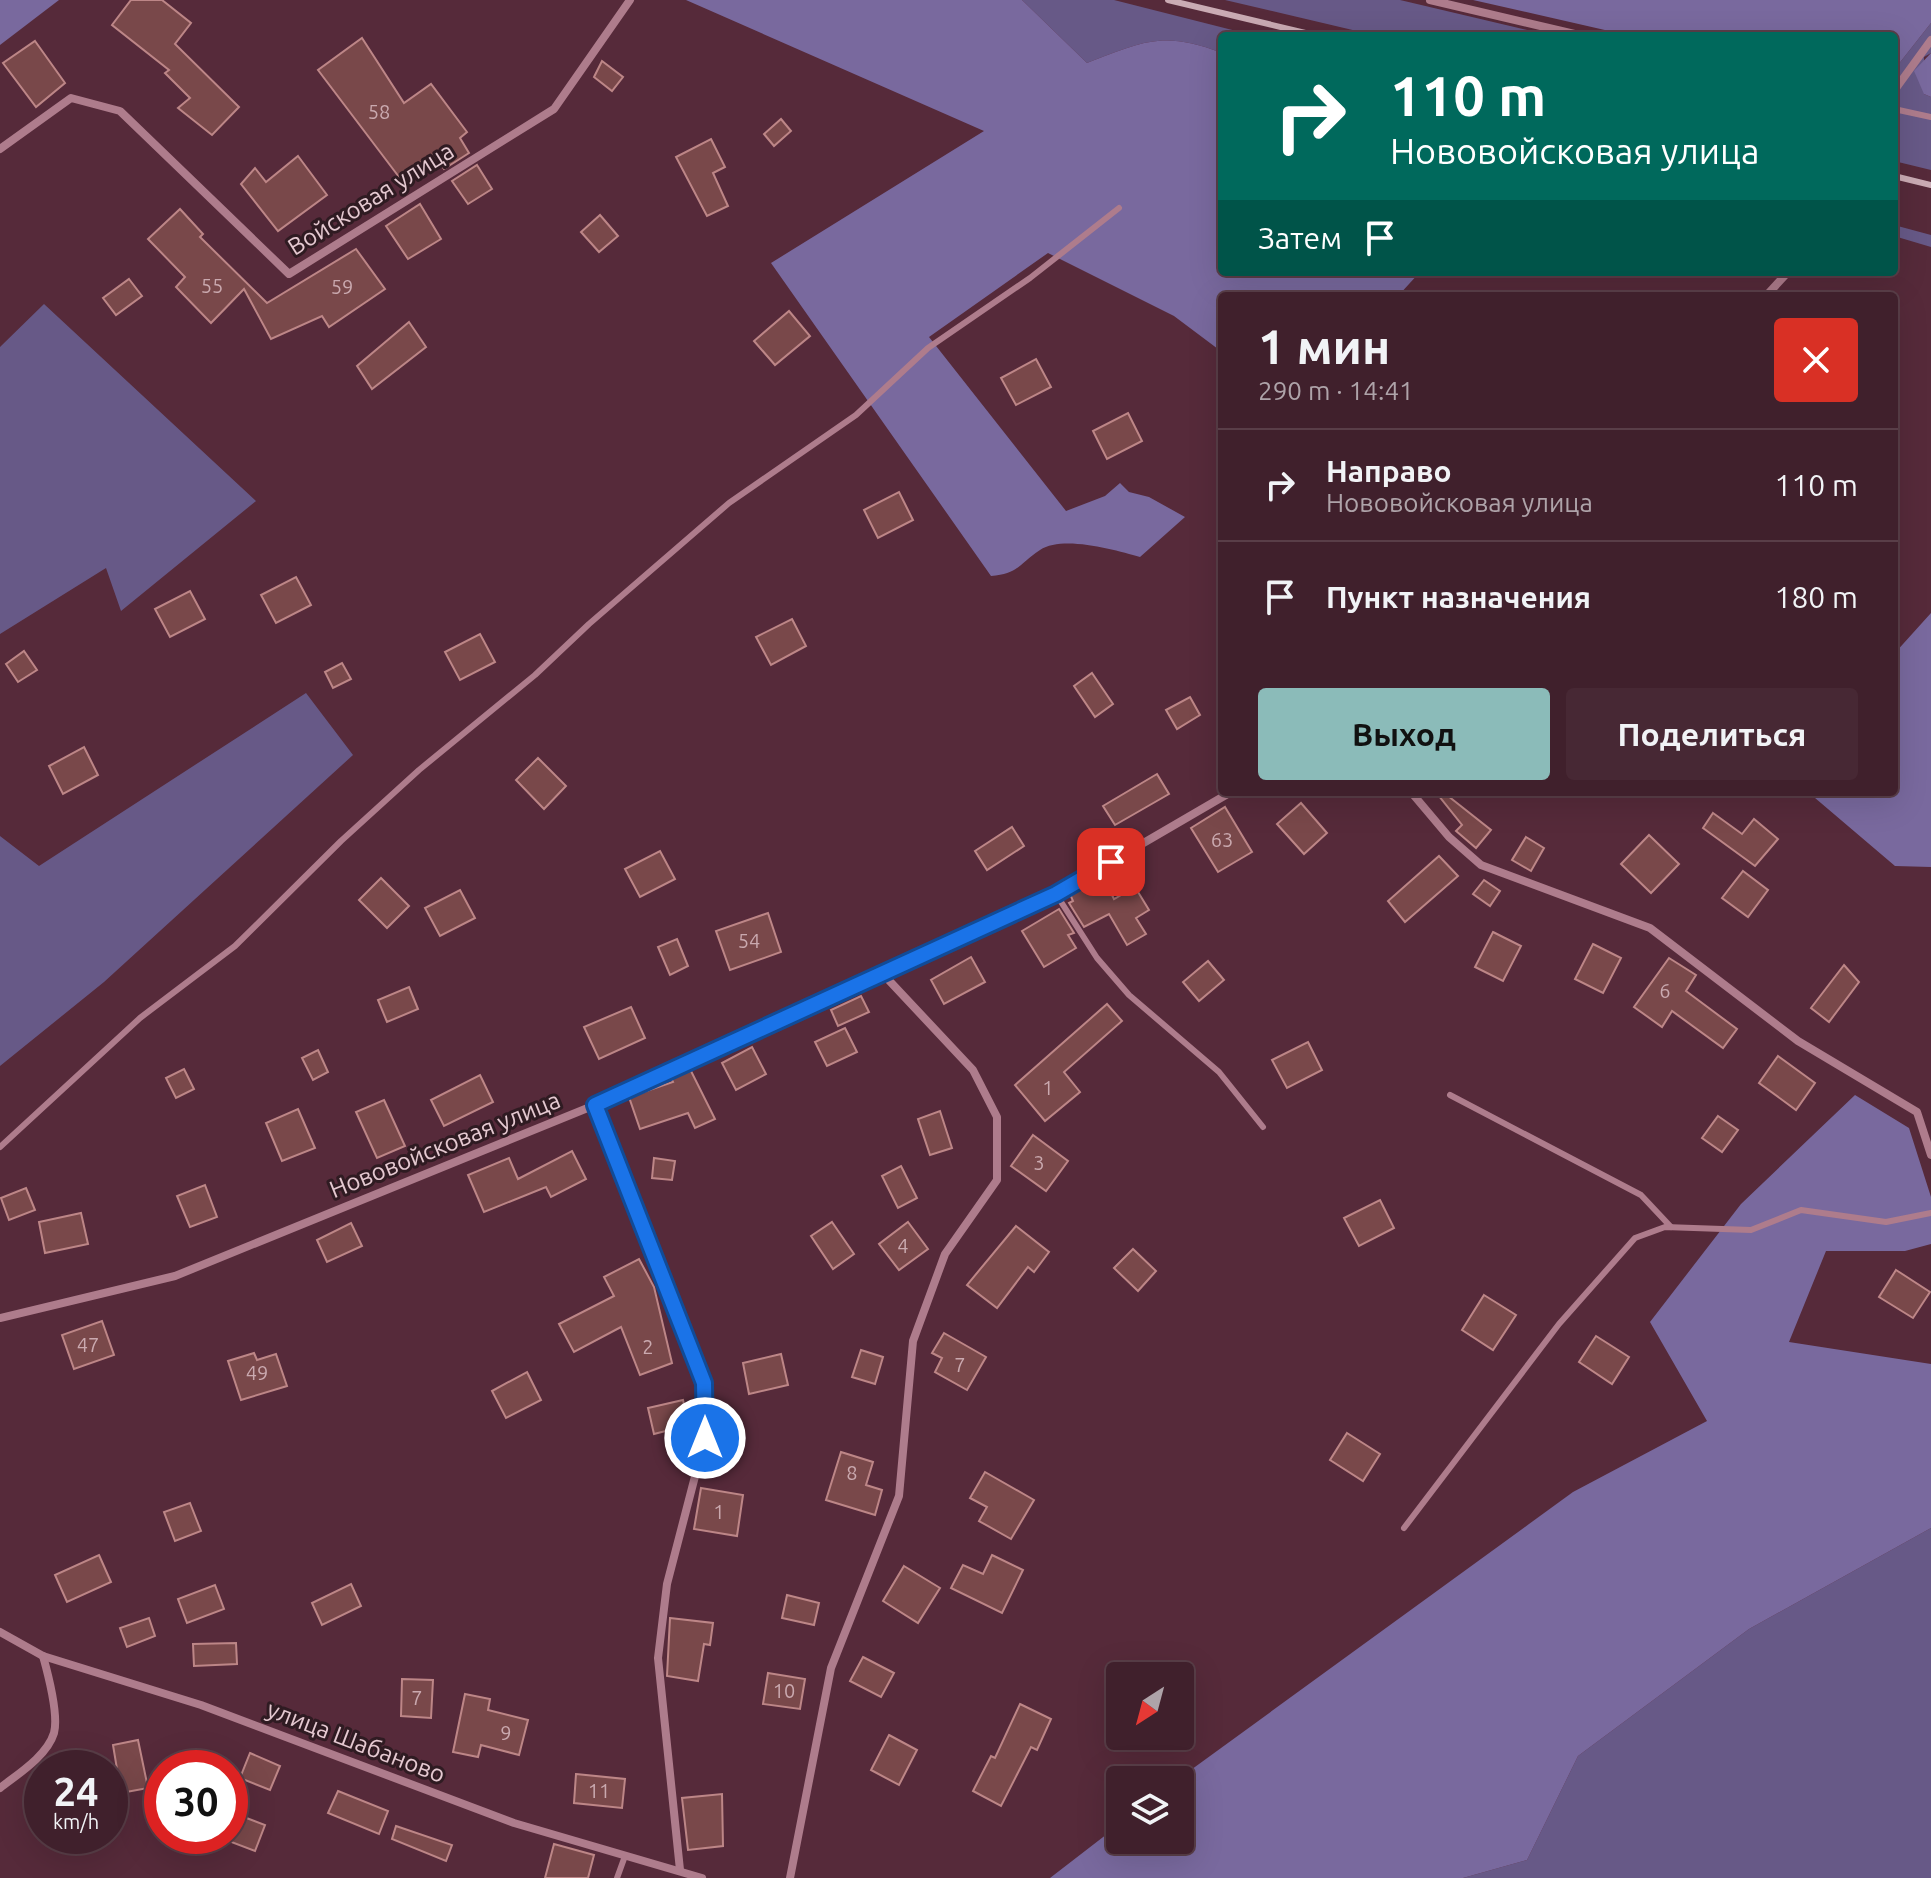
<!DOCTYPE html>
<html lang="ru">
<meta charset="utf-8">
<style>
:root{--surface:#40202c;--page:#472834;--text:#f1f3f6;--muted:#aea3a9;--line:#593e48;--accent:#8bbbb9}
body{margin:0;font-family:Ubuntu,sans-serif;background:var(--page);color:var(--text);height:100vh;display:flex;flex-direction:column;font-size:30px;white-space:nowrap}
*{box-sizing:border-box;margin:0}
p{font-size:26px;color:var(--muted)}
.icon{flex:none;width:44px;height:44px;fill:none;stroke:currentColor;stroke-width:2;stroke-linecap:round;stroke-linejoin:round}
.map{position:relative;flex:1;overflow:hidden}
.panel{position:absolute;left:1218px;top:292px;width:680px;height:504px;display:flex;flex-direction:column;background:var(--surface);border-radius:8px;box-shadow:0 8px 32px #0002,0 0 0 2px var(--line)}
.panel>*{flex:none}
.guide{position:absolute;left:1218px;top:32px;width:680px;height:244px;border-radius:8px;box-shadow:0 8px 32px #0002,0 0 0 2px var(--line);background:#00695c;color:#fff;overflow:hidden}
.needle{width:52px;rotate:216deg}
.tools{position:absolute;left:1106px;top:1662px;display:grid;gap:16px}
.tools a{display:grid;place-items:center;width:88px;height:88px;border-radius:8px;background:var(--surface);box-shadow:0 8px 32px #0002,0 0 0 2px var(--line);font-size:40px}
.speed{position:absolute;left:24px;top:1750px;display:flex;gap:16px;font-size:40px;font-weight:700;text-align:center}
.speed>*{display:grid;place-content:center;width:104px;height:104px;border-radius:50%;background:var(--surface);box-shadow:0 8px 32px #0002,0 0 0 2px var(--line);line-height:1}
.speed small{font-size:20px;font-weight:400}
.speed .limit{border:12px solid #d22;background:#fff;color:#111}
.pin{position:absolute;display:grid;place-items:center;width:68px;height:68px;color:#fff;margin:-34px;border-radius:16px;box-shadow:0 4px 12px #0006}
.me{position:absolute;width:88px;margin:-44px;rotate:0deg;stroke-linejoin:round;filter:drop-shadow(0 0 6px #0008)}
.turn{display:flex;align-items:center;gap:28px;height:168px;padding:0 40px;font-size:36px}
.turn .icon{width:104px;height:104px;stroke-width:2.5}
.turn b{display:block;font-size:56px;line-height:68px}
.then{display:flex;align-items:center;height:76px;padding:0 40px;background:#0003;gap:16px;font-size:30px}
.round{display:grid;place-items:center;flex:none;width:84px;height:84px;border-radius:8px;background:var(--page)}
.summary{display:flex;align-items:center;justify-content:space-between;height:136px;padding:0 40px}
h1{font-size:48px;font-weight:700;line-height:60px}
.button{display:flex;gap:16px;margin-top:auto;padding:16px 40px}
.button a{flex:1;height:92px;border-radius:8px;background:var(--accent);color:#111;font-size:32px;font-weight:700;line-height:92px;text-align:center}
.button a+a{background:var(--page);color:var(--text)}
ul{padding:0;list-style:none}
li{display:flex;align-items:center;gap:24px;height:112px;padding:0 40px;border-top:2px solid var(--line)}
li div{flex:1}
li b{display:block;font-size:30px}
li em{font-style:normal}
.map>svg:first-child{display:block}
.green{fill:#675987}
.forest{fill:#79699e}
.building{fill:#79484a;stroke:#bd8687;stroke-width:2}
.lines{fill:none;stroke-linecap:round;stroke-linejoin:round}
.service{stroke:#ae7c8c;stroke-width:6}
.minor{stroke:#ae7c8c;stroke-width:8}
.rail{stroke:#caabb4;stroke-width:6}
.route-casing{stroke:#114b97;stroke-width:20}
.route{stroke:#1a73e8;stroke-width:14}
.labels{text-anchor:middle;stroke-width:6;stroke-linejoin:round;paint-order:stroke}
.number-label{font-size:20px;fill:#caa9af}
.street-label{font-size:24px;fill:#e5c9d1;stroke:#2f1b22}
</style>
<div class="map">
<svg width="1931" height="1878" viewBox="0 0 1931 1878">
<rect width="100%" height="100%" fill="#562a3a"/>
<g class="green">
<path d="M 1022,0 L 1114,0 L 1256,36 L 1222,36 L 1222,53 C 1163,30 1142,42 1087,63 Z"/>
<path d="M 1225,0 L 1400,0 L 1553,36 L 1378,36 Z"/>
<path d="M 1931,23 L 1931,53 L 1924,57 L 1924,94 L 1931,97 L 1931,170 L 1894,161 L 1894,70 Z"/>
<path d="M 1894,225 L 1931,235 L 1931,247 L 1894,236 Z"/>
<path d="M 44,304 L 256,501 L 121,611 L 106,568 L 0,634 L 0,347 Z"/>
<path d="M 306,693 L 353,755 L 104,982 L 0,1066 L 0,836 L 39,866 Z"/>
<path d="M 1931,1528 L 1931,1878 L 1463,1878 L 1527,1860 L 1578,1756 L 1749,1629 Z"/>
</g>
<g class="forest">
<path d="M 0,0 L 59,0 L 0,45 Z"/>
<path d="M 686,0 L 1022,0 L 1087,63 C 1142,42 1163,30 1222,53 L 1222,272 L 1420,272 L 1398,296 L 1222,296 L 1222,352 L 1174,316 L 1048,253 L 929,337 L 1066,511 L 1105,496 L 1120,483 L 1129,492 L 1149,497 L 1185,517 L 1140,557 C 1115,550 1063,535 1040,550 C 1019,564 1018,574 991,576 L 771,263 L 984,131 Z"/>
<path d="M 1473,0 L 1931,0 L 1931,23 L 1894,70 L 1894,36 L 1631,36 Z"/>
<path d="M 1931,53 L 1931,97 L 1924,94 L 1914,71 Z"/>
<path d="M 1931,613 L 1931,867 L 1895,866 L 1808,792 L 1894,792 L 1894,654 Z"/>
<path d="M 1855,1095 L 1909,1128 L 1931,1197 L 1931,1244 L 1905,1251 L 1826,1251 L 1789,1342 L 1931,1364 L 1931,1528 L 1749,1629 L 1578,1756 L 1527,1860 L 1463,1878 L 1050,1878 L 1120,1824 L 1120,1840 L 1180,1840 L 1180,1780 L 1177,1780 L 1573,1492 L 1707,1421 L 1650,1322 L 1741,1204 Z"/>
</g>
<g class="building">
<path d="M 131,0 L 162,0 L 191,23 L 175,44 L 239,107 L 212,135 L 178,108 L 190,98 L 165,73 L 169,70 L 112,25 Z"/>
<path d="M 362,38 L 404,103 L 431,84 L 467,132 L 460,138 L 469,153 L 444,169 L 433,154 L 399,177 L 318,70 Z"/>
<path d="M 35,41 L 65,83 L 36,107 L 3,63 Z"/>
<path d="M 602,61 L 623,77 L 612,91 L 594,77 Z"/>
<path d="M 781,119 L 791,131 L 774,146 L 764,134 Z"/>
<path d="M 711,139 L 725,167 L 713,173 L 728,206 L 707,216 L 676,157 Z"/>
<path d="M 298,156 L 327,195 L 278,231 L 241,184 L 255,168 L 266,182 Z"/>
<path d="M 477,165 L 492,189 L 468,204 L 452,181 Z"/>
<path d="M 420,204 L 441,239 L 408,259 L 386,226 Z"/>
<path d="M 180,209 L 203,234 L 200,237 L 267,303 L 356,249 L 385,289 L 329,327 L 322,316 L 271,339 L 244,289 L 211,323 L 176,287 L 185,277 L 148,239 Z"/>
<path d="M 600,215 L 618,236 L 599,252 L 581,232 Z"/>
<path d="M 129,279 L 142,296 L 116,315 L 103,298 Z"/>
<path d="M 789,311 L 810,336 L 775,365 L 754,341 Z"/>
<path d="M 409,322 L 426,347 L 372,389 L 357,366 Z"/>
<path d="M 1036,359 L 1051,387 L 1016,405 L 1001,378 Z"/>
<path d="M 1128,413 L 1142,441 L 1107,459 L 1093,431 Z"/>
<path d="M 899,492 L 913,520 L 878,538 L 864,510 Z"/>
<path d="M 296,577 L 311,605 L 276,623 L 261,595 Z"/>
<path d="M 190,591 L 205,619 L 170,637 L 155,609 Z"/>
<path d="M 792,619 L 806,646 L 771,665 L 756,637 Z"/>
<path d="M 480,634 L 495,662 L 460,680 L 445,652 Z"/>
<path d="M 24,651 L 37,670 L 18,682 L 6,664 Z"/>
<path d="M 342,663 L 351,679 L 333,688 L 325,672 Z"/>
<path d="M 1092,673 L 1113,704 L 1095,717 L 1074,686 Z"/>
<path d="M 1190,697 L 1200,715 L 1177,729 L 1166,710 Z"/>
<path d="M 84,747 L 98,775 L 63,794 L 49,766 Z"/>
<path d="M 538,758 L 566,786 L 544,809 L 516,780 Z"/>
<path d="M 1157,774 L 1169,794 L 1115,825 L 1103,806 Z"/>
<path d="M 1443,792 L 1491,830 L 1476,848 L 1456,831 L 1462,825 L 1439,796 Z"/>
<path d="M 1301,803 L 1327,833 L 1304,854 L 1277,824 Z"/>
<path d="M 1225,807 L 1252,852 L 1218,872 L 1191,828 Z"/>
<path d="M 1713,813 L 1742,834 L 1754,819 L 1778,839 L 1755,866 L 1703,828 Z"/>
<path d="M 1012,827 L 1024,846 L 987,870 L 975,851 Z"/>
<path d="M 1649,835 L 1679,864 L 1651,893 L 1621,864 Z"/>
<path d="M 1526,837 L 1544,848 L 1531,871 L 1512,860 Z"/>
<path d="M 660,851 L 675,879 L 640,897 L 625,869 Z"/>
<path d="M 1439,856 L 1458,876 L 1405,922 L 1388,901 Z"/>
<path d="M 1743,871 L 1768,890 L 1748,917 L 1722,898 Z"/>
<path d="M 1102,875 L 1114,899 L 1135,887 L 1149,910 L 1136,918 L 1146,934 L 1127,945 L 1109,914 L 1084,927 L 1069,903 L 1073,901 L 1070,894 Z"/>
<path d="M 381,878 L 409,906 L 387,928 L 359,900 Z"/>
<path d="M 1484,880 L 1500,891 L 1490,906 L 1473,894 Z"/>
<path d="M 460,890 L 475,918 L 440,936 L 425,908 Z"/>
<path d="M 1059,909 L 1074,933 L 1068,935 L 1076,948 L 1044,967 L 1022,931 Z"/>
<path d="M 768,913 L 781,952 L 730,970 L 716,931 Z"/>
<path d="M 1493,932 L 1521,946 L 1503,981 L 1475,967 Z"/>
<path d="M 677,939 L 688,966 L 670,975 L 658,947 Z"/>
<path d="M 1593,944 L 1621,958 L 1603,993 L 1575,979 Z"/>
<path d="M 971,957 L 985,982 L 944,1004 L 931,980 Z"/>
<path d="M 1669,958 L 1696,975 L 1686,991 L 1737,1029 L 1723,1048 L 1672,1011 L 1662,1027 L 1634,1007 Z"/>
<path d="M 1208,961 L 1224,980 L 1199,1001 L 1183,982 Z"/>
<path d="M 1844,965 L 1859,982 L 1829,1022 L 1811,1008 Z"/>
<path d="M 409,987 L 418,1009 L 387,1022 L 378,1000 Z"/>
<path d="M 861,996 L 869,1012 L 838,1026 L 831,1010 Z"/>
<path d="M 1107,1004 L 1122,1021 L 1064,1072 L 1080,1092 L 1045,1121 L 1015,1085 Z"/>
<path d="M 631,1007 L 645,1038 L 599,1059 L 584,1027 Z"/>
<path d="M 845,1028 L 857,1052 L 827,1066 L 815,1042 Z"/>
<path d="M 1308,1042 L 1322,1070 L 1287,1088 L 1272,1060 Z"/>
<path d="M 752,1047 L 766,1074 L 736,1090 L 722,1063 Z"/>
<path d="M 318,1050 L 328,1072 L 313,1080 L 302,1058 Z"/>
<path d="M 1778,1056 L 1815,1083 L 1796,1110 L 1759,1083 Z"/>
<path d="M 184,1069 L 194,1089 L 176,1098 L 166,1078 Z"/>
<path d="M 690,1069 L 715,1119 L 695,1128 L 688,1113 L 640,1129 L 629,1097 L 673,1082 L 671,1078 Z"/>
<path d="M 480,1075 L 493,1102 L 444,1126 L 431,1100 Z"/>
<path d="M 384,1100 L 405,1146 L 377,1158 L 356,1112 Z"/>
<path d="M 298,1109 L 315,1148 L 282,1161 L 266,1123 Z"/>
<path d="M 940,1111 L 952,1148 L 930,1155 L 918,1119 Z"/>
<path d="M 1718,1116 L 1738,1130 L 1722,1152 L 1702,1138 Z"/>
<path d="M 1033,1135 L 1068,1161 L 1046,1191 L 1011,1166 Z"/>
<path d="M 572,1151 L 586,1179 L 551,1197 L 546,1187 L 484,1212 L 468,1175 L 509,1158 L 518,1179 Z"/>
<path d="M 654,1158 L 675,1161 L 672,1180 L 652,1178 Z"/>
<path d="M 901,1166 L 917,1198 L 898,1208 L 882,1176 Z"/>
<path d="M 205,1185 L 217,1217 L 190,1227 L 177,1196 Z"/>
<path d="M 26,1188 L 35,1210 L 9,1220 L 1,1198 Z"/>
<path d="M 1380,1200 L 1394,1228 L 1359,1246 L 1344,1218 Z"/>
<path d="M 81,1213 L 88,1244 L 45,1253 L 39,1222 Z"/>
<path d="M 832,1222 L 854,1254 L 833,1269 L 811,1236 Z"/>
<path d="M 908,1222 L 928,1249 L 899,1270 L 879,1244 Z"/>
<path d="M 351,1223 L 362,1246 L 327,1262 L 317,1240 Z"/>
<path d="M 1016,1226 L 1049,1252 L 1034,1272 L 1028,1267 L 997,1308 L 967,1285 Z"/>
<path d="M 1133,1249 L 1156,1271 L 1138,1291 L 1114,1268 Z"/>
<path d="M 639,1259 L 654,1287 L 672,1363 L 640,1375 L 621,1327 L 574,1352 L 559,1324 L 614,1296 L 604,1277 Z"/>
<path d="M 1896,1270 L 1930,1292 L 1913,1318 L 1879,1297 Z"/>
<path d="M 1484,1295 L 1516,1315 L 1493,1350 L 1462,1330 Z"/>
<path d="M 102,1321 L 114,1355 L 74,1369 L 62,1335 Z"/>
<path d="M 944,1333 L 986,1357 L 967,1390 L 935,1372 L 942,1358 L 932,1353 Z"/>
<path d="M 1596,1336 L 1629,1357 L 1612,1384 L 1579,1362 Z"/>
<path d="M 861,1350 L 883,1357 L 875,1384 L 852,1377 Z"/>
<path d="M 254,1353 L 257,1360 L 276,1354 L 287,1386 L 241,1400 L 228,1361 Z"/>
<path d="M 781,1354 L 788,1385 L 749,1394 L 743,1363 Z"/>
<path d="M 527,1372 L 541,1400 L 506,1418 L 492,1391 Z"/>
<path d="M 683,1400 L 689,1425 L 654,1434 L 648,1408 Z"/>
<path d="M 1347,1433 L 1380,1454 L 1363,1481 L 1330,1460 Z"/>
<path d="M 841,1452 L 873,1462 L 866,1485 L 882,1490 L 875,1515 L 826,1500 Z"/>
<path d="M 985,1472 L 1034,1500 L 1011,1539 L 979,1521 L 987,1507 L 970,1498 Z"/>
<path d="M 701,1488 L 743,1495 L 737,1536 L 694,1529 Z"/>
<path d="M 190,1503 L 201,1531 L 175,1541 L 164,1512 Z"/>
<path d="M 99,1555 L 111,1582 L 67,1602 L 55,1575 Z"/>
<path d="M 992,1555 L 1023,1570 L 1002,1613 L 951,1588 L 963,1565 L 983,1574 Z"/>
<path d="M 904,1566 L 940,1588 L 918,1623 L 883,1601 Z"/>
<path d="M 351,1584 L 361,1606 L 322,1625 L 312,1603 Z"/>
<path d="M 215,1585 L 224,1609 L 187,1623 L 178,1599 Z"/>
<path d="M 787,1595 L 819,1603 L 814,1625 L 782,1618 Z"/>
<path d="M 149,1618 L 155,1636 L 127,1647 L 120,1628 Z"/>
<path d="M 670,1618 L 713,1623 L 710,1645 L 704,1644 L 698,1681 L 667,1676 Z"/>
<path d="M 236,1643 L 237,1664 L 194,1666 L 193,1644 Z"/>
<path d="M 863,1657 L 894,1673 L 881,1697 L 850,1681 Z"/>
<path d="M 768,1673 L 805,1679 L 800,1709 L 763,1704 Z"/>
<path d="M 402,1679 L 433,1680 L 431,1718 L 401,1716 Z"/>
<path d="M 465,1694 L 490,1699 L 488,1710 L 528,1720 L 519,1755 L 481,1745 L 478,1757 L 453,1752 Z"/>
<path d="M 1020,1704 L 1051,1719 L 1037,1750 L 1031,1747 L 1001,1806 L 973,1791 L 991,1756 L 995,1758 Z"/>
<path d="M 889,1735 L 917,1750 L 899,1785 L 871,1770 Z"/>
<path d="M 138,1740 L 148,1788 L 110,1795 L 110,1771 L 117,1769 L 113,1745 Z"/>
<path d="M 250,1753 L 280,1766 L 270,1790 L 240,1778 Z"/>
<path d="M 576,1774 L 625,1779 L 622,1808 L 574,1803 Z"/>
<path d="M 338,1791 L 388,1811 L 379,1834 L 328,1813 Z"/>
<path d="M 722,1794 L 723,1846 L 688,1850 L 682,1798 Z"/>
<path d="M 236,1814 L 265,1825 L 255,1851 L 226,1840 Z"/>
<path d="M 396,1826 L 452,1845 L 446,1861 L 392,1839 Z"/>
<path d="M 554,1844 L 594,1855 L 588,1878 L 545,1878 Z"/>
</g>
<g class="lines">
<g class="service">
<path d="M 1894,109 L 1931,117"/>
<path d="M 1056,894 L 1097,958 L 1129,995 L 1219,1072 L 1263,1127"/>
<path d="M 1450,1095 L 1641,1195 L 1671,1227"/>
<path d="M 0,1147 L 140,1018 L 235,946 L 341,841 L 419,770 L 535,675 L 589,624 L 729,503 L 856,415 L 928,348 L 1030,278 L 1119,208"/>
<path d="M 1404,1528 L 1559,1324 L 1635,1238 L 1665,1227 L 1751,1230 L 1801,1210 L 1886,1222 L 1931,1213"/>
<path d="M 617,1878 L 625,1856"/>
</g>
<g class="minor">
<path d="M 1430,0 L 1583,36"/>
<path d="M 1894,91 L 1931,40"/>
<path d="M 0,149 L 71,98 L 120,111 L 289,274 L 554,109 L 630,0"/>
<path d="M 1766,296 L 1788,272"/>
<path d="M 1411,792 L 1449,837 L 1481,865 L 1650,928 L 1798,1041 L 1917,1112 L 1931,1155"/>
<path d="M 595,1105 L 704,1383 L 705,1438 L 667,1584 L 658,1658 L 680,1870"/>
<path d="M 0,1318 L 175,1276 L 595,1105 L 1056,894 L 1231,792"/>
<path d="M 0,1632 L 43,1656 L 201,1705 L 514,1823 L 702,1878"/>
<path d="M 0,1788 C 18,1774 47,1756 54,1733 C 59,1714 48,1674 43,1656"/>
<path d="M 790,1878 L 831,1668 L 899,1496 L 913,1341 L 945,1254 L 997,1180 L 997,1117 L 973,1070 L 883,974"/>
</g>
<g class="rail">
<path d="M 1168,0 L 1318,36"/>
<path d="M 1894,176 L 1931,185"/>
</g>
</g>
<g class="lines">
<g class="route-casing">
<path id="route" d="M 705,1438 L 704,1383 L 595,1105 L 1056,894 L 1111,862"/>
</g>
<use href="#route" class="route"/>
</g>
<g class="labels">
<g class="number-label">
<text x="379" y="119">58</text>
<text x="212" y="293">55</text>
<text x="342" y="294">59</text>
<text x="1222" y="847">63</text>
<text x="749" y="948">54</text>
<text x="1665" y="998">6</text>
<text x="1048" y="1095">1</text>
<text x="1039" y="1170">3</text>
<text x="903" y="1253">4</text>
<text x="88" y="1352">47</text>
<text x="648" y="1354">2</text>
<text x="960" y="1372">7</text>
<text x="257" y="1380">49</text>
<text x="852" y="1480">8</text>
<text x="719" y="1519">1</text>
<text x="784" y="1698">10</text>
<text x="417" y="1705">7</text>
<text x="506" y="1740">9</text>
<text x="599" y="1798">11</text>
</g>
<g class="street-label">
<text transform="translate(371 199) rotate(-32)" y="8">Войсковая улица</text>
<text transform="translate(445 1145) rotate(-22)" y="8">Нововойсковая улица</text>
<text transform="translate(356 1742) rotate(21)" y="8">улица Шабаново</text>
</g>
</g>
</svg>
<div class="tools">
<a><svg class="needle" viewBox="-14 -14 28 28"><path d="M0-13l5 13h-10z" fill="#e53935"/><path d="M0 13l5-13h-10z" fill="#aea3a9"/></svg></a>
<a><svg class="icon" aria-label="layers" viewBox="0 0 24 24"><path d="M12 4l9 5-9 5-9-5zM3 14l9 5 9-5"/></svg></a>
</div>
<div class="speed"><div>24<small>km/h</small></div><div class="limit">30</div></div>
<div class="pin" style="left:1111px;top:862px;background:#d93025"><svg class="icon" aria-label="arrive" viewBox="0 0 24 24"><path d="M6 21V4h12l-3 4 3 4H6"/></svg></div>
<svg class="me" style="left:705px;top:1438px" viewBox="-20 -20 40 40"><circle r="17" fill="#1a73e8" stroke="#fff" stroke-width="3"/><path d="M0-11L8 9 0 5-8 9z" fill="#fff"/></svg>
<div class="guide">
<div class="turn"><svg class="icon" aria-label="right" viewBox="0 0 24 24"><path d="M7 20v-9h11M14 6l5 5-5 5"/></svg><div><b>110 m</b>Нововойсковая улица</div></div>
<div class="then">Затем<svg class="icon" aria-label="arrive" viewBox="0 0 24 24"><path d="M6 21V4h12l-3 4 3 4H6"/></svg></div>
</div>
<section class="panel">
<div class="summary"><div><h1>1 мин</h1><p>290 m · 14:41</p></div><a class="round" style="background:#d93025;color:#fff"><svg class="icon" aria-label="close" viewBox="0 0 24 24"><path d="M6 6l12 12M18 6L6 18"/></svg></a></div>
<ul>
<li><svg class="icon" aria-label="right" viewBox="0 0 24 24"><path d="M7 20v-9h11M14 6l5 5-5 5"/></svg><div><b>Направо</b><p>Нововойсковая улица</p></div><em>110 m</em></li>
<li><svg class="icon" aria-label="arrive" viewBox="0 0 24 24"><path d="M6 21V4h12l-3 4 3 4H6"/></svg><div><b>Пункт назначения</b></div><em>180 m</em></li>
</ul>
<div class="button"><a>Выход</a><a>Поделиться</a></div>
</section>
</div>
